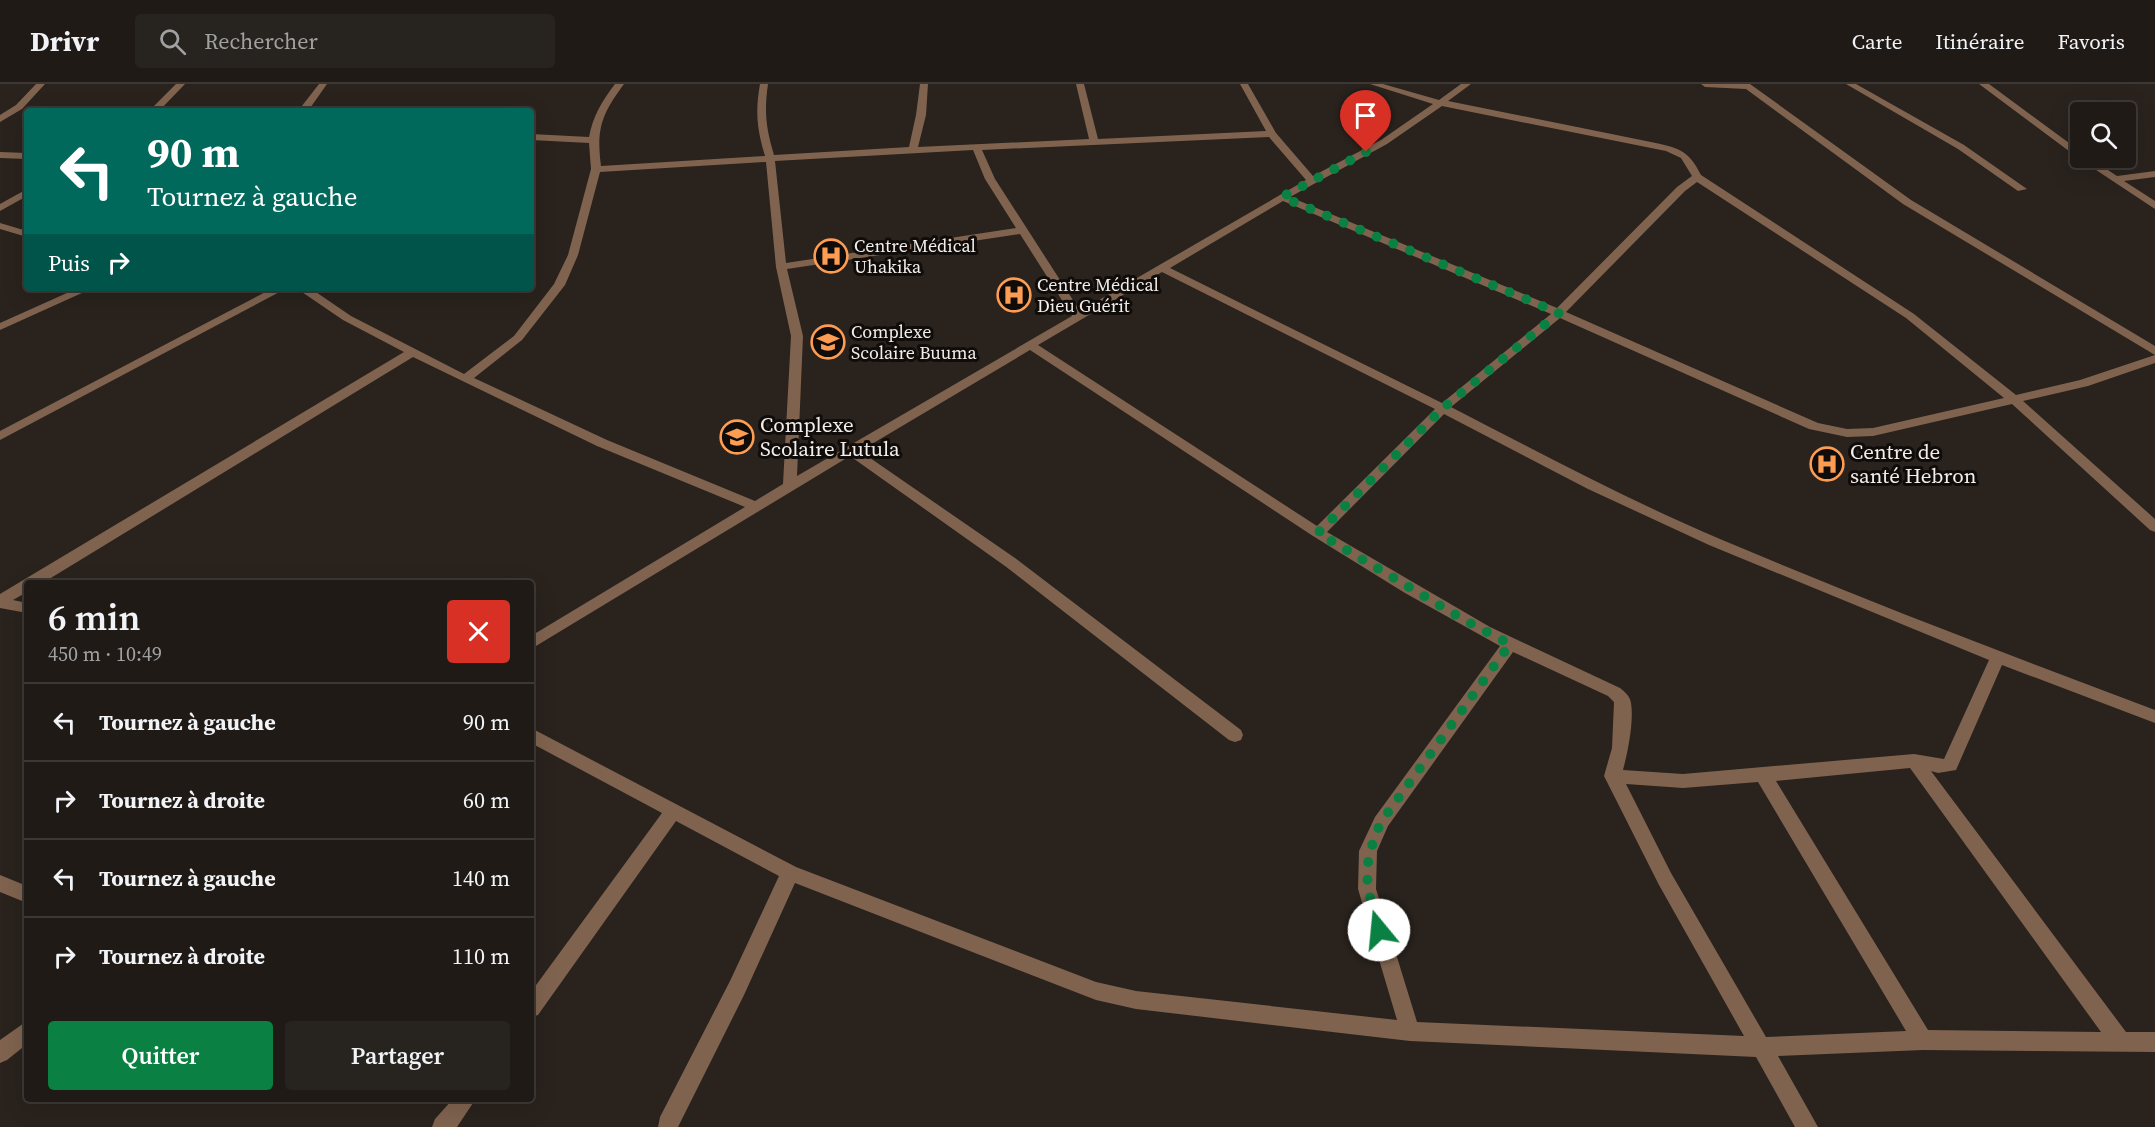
<!DOCTYPE html>
<html lang="fr">
<meta charset="utf-8">
<style>
:root{--surface:#1f1a16;--page:#27231f;--text:#f1f3f6;--muted:#a1a1a1;--line:#3c3835;--accent:#0b8043}
body{margin:0;font-family:"Source Serif 4",serif;background:var(--page);color:var(--text);height:100vh;display:flex;flex-direction:column;font-size:22px;white-space:nowrap}
*{box-sizing:border-box;margin:0}
p{font-size:20px;color:var(--muted)}
.icon{flex:none;width:33px;height:33px;fill:none;stroke:currentColor;stroke-width:2;stroke-linecap:round;stroke-linejoin:round}
.map{position:relative;flex:1;overflow:hidden}
.side{position:absolute;left:24px;top:496px;width:510px;height:522px;display:flex;flex-direction:column;background:var(--surface);border-radius:6px;box-shadow:0 6px 24px #0002,0 0 0 2px var(--line)}
.side>*{flex:none}
.banner{position:absolute;left:24px;top:24px;width:510px;height:183px;border-radius:6px;box-shadow:0 6px 24px #0002,0 0 0 2px var(--line);background:#00695c;color:#fff;overflow:hidden}
.buttons{position:absolute;left:2070px;top:18px;display:grid;gap:12px}
.buttons a{display:grid;place-items:center;width:66px;height:66px;border-radius:6px;background:var(--surface);box-shadow:0 6px 24px #0002,0 0 0 2px var(--line);font-size:30px}
.pin{position:absolute;display:grid;place-items:center;width:51px;height:51px;color:#fff;margin:-62px -26px;border-radius:50% 50% 50% 0;rotate:-45deg;box-shadow:0 0 6px #0007}
.pin .icon{rotate:45deg}
.me{position:absolute;width:66px;margin:-33px;rotate:343deg;stroke-linejoin:round;filter:drop-shadow(0 0 4px #0008)}
.turn{display:flex;align-items:center;gap:21px;height:126px;padding:0 24px;font-size:27px}
.turn .icon{width:78px;height:78px;stroke-width:2.5}
.turn b{display:block;font-size:42px;line-height:51px}
.then{display:flex;align-items:center;height:57px;padding:0 24px;background:#0003;gap:12px;font-size:22px}
.round{display:grid;place-items:center;flex:none;width:63px;height:63px;border-radius:6px;background:var(--page)}
.head{display:flex;align-items:center;justify-content:space-between;height:102px;padding:0 24px}
h1{font-size:36px;font-weight:600;line-height:45px}
.cta{display:flex;gap:12px;margin-top:auto;padding:12px 24px}
.cta a{flex:1;height:69px;border-radius:6px;background:var(--accent);color:#fff;font-size:24px;font-weight:600;line-height:69px;text-align:center}
.cta a+a{background:var(--page);color:var(--text)}
ul{padding:0;list-style:none}
li{display:flex;align-items:center;gap:18px;height:78px;padding:0 24px;border-top:2px solid var(--line)}
li div{flex:1}
li b{display:block;font-size:22px}
li em{font-style:normal}
header{display:flex;align-items:center;gap:36px;box-sizing:border-box;height:84px;padding:0 30px;background:var(--surface);border-bottom:2px solid var(--line)}
header strong{font-size:28px}
nav{display:flex;gap:33px;margin-inline-start:auto;font-size:21px}
.search{width:420px;height:54px;background:var(--page);display:flex;align-items:center;gap:15px;box-sizing:border-box;padding:0 21px;border-radius:6px;color:var(--muted);font-size:22px}
.map>svg:first-child{display:block}
.lines{fill:none;stroke-linecap:round;stroke-linejoin:round}
.minor{fill:#7f634f;fill-rule:evenodd}
.route{stroke:#0b8043;stroke-width:10;stroke-dasharray:0 18}
.labels{text-anchor:middle;stroke-width:6;stroke-linejoin:round;paint-order:stroke}
.far-poi-label{font-size:18px;fill:#f3eeeb;stroke:#0f0c0a;text-anchor:start}
.poi-label{font-size:21px;fill:#f3eeeb;stroke:#0f0c0a;text-anchor:start}
</style>
<header>
<strong>Drivr</strong>
<div class="search"><svg class="icon" aria-label="search" viewBox="0 0 24 24"><circle cx="10" cy="10" r="6"/><path d="M15 15l6 6"/></svg>Rechercher</div>
<nav><a>Carte</a><a>Itinéraire</a><a>Favoris</a></nav>
</header>
<div class="map">
<svg width="2155" height="1043" viewBox="0 0 2155 1043">
<rect width="100%" height="100%" fill="#29221d"/>
<g class="lines">
<g class="minor">
<path d="M 36,0 L 45,0 L 22,25 L 0,38 L 0,31 L 16,21 Z"/>
<path d="M 176,0 L 185,0 L 159,27 L 149,27 Z"/>
<path d="M 319,0 L 327,0 L 308,27 L 298,27 Z"/>
<path d="M 615,0 L 624,0 C 602,30 596,44 601,82 L 765,72 C 757,45 755,28 760,0 L 768,0 C 764,28 766,44 774,71 L 909,63 L 916,31 L 920,0 L 928,0 L 926,31 L 918,63 L 1089,55 L 1076,0 L 1084,0 L 1098,55 L 1266,47 L 1240,0 L 1248,0 L 1276,49 L 1313,92 L 1381,56 L 1433,20 L 1370,0 L 1383,0 L 1439,16 L 1461,0 L 1471,0 L 1448,17 L 1651,58 C 1678,64 1688,65 1701,91 L 1914,230 L 2016,311 L 2080,296 L 2155,271 L 2155,279 L 2088,302 L 2023,317 L 2155,435 L 2155,448 L 2150,446 L 2012,320 L 1873,352 L 1847,353 L 1809,345 L 1560,234 L 1451,323 C 1540,369 1628,416 1720,455 C 1864,516 2009,571 2155,626 L 2155,639 L 2002,581 L 1956,686 L 1938,689 L 1931,687 L 2126,948 L 2155,948 L 2155,968 L 1923,966 L 1778,972 L 1818,1043 L 1795,1043 L 1756,973 L 1410,957 L 1136,925 L 1096,916 L 795,799 L 744,911 L 678,1043 L 658,1043 L 660,1033 L 730,897 L 779,792 L 676,737 L 538,931 L 531,933 L 531,908 L 662,729 L 531,659 L 531,644 L 796,783 L 1096,898 L 1136,907 L 1397,936 L 1358,805 L 1359,767 L 1375,733 L 1500,562 L 1405,509 L 1313,452 L 1030,266 L 860,367 L 1015,474 L 1241,646 L 1243,651 L 1241,656 L 1235,658 L 1229,656 L 1005,482 L 850,372 L 531,565 L 531,552 L 745,423 L 597,362 L 413,273 L 41,500 L 27,500 L 27,508 L 13,516 L 27,519 L 27,529 L 0,524 L 0,510 L 404,268 L 343,236 L 296,204 L 310,204 L 351,232 L 464,290 L 514,252 L 554,200 L 568,171 L 591,85 L 589,59 L 531,56 L 531,50 L 589,53 C 593,32 602,17 615,0 ZM 1442,22 L 1666,67 L 1681,74 L 1692,92 L 1677,103 L 1557,224 L 1290,113 L 1387,60 ZM 1269,53 L 1306,96 L 1080,227 L 995,95 L 982,66 ZM 973,66 L 985,95 L 1016,144 L 786,179 L 775,77 ZM 766,78 L 776,183 L 791,252 L 783,400 L 755,417 L 607,356 L 474,294 L 522,256 L 565,201 L 578,171 L 600,88 ZM 1697,98 L 1906,234 L 2004,314 L 1873,344 L 1847,345 L 1818,339 L 1566,228 L 1685,107 ZM 1283,117 L 1551,230 L 1442,319 L 1170,184 ZM 1020,150 L 1072,232 L 797,392 L 803,252 L 787,185 ZM 1162,188 L 1435,325 L 1317,442 L 1038,261 ZM 1444,330 L 1588,405 L 1709,461 L 1989,576 L 1944,675 L 1914,670 L 1683,690 L 1623,686 C 1628,667 1634,637 1631,619 C 1630,612 1625,608 1620,604 L 1490,543 L 1327,448 ZM 1513,568 L 1608,612 L 1614,618 L 1612,664 L 1604,692 L 1659,801 L 1744,952 L 1417,938 L 1376,805 L 1377,767 L 1388,742 ZM 1910,684 L 2101,948 L 1928,946 L 1776,697 ZM 1758,698 L 1906,947 L 1766,953 L 1671,789 L 1626,700 L 1683,704 Z"/>
<path d="M 1701,0 L 1750,0 L 1911,116 L 2155,262 L 2155,271 L 1903,120 L 1746,5 L 1705,3 Z"/>
<path d="M 1846,0 L 1856,0 L 1964,61 L 2027,105 L 2018,107 L 1958,65 Z"/>
<path d="M 1979,0 L 1989,0 L 2080,67 L 2080,74 L 2090,74 L 2117,92 L 2155,87 L 2155,93 L 2124,97 L 2155,117 L 2155,125 L 2081,76 Z"/>
<path d="M 0,68 L 27,69 L 27,75 L 0,74 Z"/>
<path d="M 27,105 L 27,112 L 0,127 L 0,120 Z"/>
<path d="M 0,139 L 27,147 L 27,153 L 0,145 Z"/>
<path d="M 78,204 L 93,204 L 0,246 L 0,239 Z"/>
<path d="M 273,204 L 287,204 L 0,356 L 0,347 Z"/>
<path d="M 0,791 L 27,802 L 27,819 L 0,808 Z"/>
<path d="M 27,937 L 27,960 L 7,976 L 0,979 L 0,956 Z"/>
<path d="M 452,1016 L 475,1016 L 457,1043 L 432,1043 L 435,1035 Z"/>
</g>
</g>
<g class="lines">
<path class="route" d="M 1366,68 L 1282,113 L 1559,229 L 1443,324 L 1318,449 L 1466,537 L 1510,560 L 1381,738 C 1361,784 1365,799 1379,846"/>
</g>
<defs>
<g id="hospital-ring" transform="scale(1.725)"><circle r="9.5" fill="#0f0c0a" stroke="#fd9d54" stroke-width="1.5"/><path d="M-5-5h3v3.5h4V-5h3V5h-3V1.5h-4V5h-3Z" fill="#fd9d54"/></g>
<g id="school-ring" transform="scale(1.725)"><circle r="9.5" fill="#0f0c0a" stroke="#fd9d54" stroke-width="1.5"/><path d="M0-5L7-2L0 1L-7-2ZM-4 1L0 2.5L4 1V4Q0 6-4 4Z" fill="#fd9d54"/></g>
</defs>
<g fill-rule="evenodd">
<use href="#hospital-ring" x="831" y="172"/>
<use href="#hospital-ring" x="1014" y="211"/>
<use href="#school-ring" x="828" y="258"/>
<use href="#school-ring" x="737" y="353"/>
<use href="#hospital-ring" x="1827" y="380"/>
</g>
<g class="labels">
<g class="far-poi-label">
<text x="854" y="168">Centre Médical<tspan x="854" dy="21">Uhakika</tspan></text>
<text x="1037" y="207">Centre Médical<tspan x="1037" dy="21">Dieu Guérit</tspan></text>
<text x="851" y="254">Complexe<tspan x="851" dy="21">Scolaire Buuma</tspan></text>
</g>
<g class="poi-label">
<text x="760" y="348">Complexe<tspan x="760" dy="24">Scolaire Lutula</tspan></text>
<text x="1850" y="375">Centre de<tspan x="1850" dy="24">santé Hebron</tspan></text>
</g>
</g>
</svg>
<div class="buttons">
<a><svg class="icon" aria-label="search" viewBox="0 0 24 24"><circle cx="10" cy="10" r="6"/><path d="M15 15l6 6"/></svg></a>
</div>
<div class="pin" style="left:1366px;top:68px;background:#d93025"><svg class="icon" aria-label="arrive" viewBox="0 0 24 24"><path d="M6 21V4h12l-3 4 3 4H6"/></svg></div>
<svg class="me" style="left:1379px;top:846px" viewBox="-20 -20 40 40"><circle r="19" fill="#fff"/><path d="M0-13L10 11 0 6-10 11z" fill="#0b8043"/></svg>
<div class="banner">
<div class="turn"><svg class="icon" aria-label="left" viewBox="0 0 24 24"><path d="M17 20v-9H6M10 6l-5 5 5 5"/></svg><div><b>90 m</b>Tournez à gauche</div></div>
<div class="then">Puis<svg class="icon" aria-label="right" viewBox="0 0 24 24"><path d="M7 20v-9h11M14 6l5 5-5 5"/></svg></div>
</div>
<section class="side">
<div class="head"><div><h1>6 min</h1><p>450 m · 10:49</p></div><a class="round" style="background:#d93025;color:#fff"><svg class="icon" aria-label="close" viewBox="0 0 24 24"><path d="M6 6l12 12M18 6L6 18"/></svg></a></div>
<ul>
<li><svg class="icon" aria-label="left" viewBox="0 0 24 24"><path d="M17 20v-9H6M10 6l-5 5 5 5"/></svg><div><b>Tournez à gauche</b></div><em>90 m</em></li>
<li><svg class="icon" aria-label="right" viewBox="0 0 24 24"><path d="M7 20v-9h11M14 6l5 5-5 5"/></svg><div><b>Tournez à droite</b></div><em>60 m</em></li>
<li><svg class="icon" aria-label="left" viewBox="0 0 24 24"><path d="M17 20v-9H6M10 6l-5 5 5 5"/></svg><div><b>Tournez à gauche</b></div><em>140 m</em></li>
<li><svg class="icon" aria-label="right" viewBox="0 0 24 24"><path d="M7 20v-9h11M14 6l5 5-5 5"/></svg><div><b>Tournez à droite</b></div><em>110 m</em></li>
</ul>
<div class="cta"><a>Quitter</a><a>Partager</a></div>
</section>
</div>
